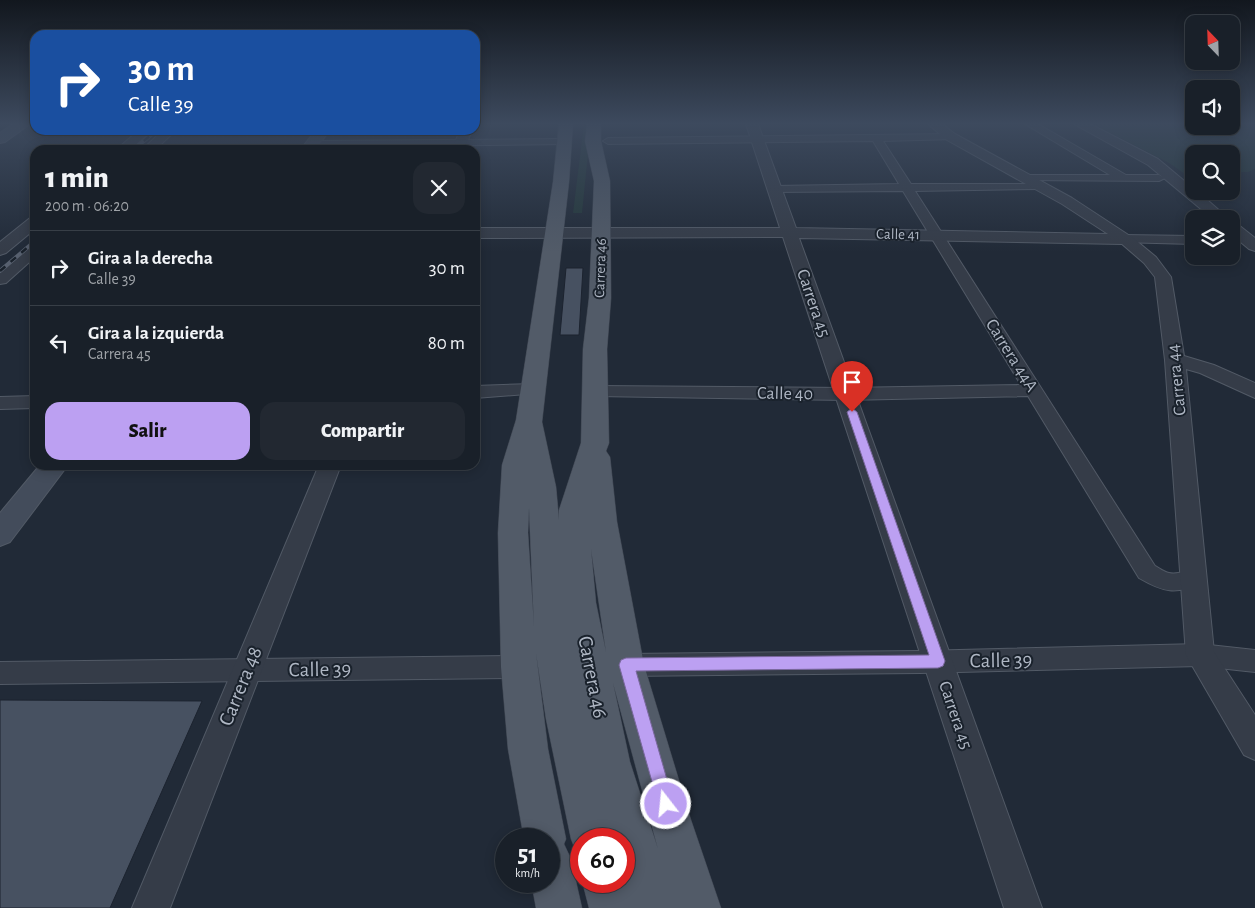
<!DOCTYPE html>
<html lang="es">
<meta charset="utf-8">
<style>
:root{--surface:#192029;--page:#222831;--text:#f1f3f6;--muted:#9fa3a8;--line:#373e46;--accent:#bca0f2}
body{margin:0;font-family:"Alegreya Sans",sans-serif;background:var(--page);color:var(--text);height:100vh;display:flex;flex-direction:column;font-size:19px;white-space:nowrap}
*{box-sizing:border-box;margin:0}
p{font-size:16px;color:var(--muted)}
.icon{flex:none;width:28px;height:28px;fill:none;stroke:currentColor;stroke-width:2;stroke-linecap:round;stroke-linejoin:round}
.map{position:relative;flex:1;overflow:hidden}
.panel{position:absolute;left:30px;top:145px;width:450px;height:325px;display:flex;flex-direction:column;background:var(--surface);border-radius:15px;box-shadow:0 2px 12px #0003,0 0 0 1px var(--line)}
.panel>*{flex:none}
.guide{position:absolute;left:30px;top:30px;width:450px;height:105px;border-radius:15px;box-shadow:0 2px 12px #0003,0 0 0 1px var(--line);background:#1a4fa0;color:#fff;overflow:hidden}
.needle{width:32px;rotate:337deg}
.buttons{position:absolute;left:1185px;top:15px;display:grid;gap:10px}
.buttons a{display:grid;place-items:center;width:55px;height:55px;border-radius:10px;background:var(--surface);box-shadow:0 2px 12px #0003,0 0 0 1px var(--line);font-size:25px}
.speed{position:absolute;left:495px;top:828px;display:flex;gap:10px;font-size:25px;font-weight:700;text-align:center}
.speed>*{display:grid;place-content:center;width:65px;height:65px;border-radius:50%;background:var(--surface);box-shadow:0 2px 12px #0003,0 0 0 1px var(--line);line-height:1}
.speed small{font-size:12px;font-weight:400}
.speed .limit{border:8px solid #d22;background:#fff;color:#111}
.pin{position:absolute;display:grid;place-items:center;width:42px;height:42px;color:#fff;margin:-51px -21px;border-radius:50% 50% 50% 0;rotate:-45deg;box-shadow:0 0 5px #0007}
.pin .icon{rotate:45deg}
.me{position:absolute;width:55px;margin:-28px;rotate:344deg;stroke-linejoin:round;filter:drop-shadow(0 0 4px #0008)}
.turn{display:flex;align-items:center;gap:18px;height:105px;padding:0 15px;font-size:22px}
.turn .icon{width:65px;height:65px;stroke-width:2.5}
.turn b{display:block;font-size:35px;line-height:42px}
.round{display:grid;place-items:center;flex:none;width:52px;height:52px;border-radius:15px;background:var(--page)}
.head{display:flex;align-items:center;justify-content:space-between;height:85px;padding:0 15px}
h1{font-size:30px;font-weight:800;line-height:38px}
.action{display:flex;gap:10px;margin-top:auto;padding:10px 15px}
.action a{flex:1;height:58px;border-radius:15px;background:var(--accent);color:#111;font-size:20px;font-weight:800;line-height:58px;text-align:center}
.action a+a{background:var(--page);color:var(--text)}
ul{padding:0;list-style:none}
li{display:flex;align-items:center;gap:15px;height:75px;padding:0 15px;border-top:1px solid var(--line)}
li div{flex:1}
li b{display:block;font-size:19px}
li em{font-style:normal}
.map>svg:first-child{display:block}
.green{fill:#24383a}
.building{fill:#475161;stroke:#1c232f}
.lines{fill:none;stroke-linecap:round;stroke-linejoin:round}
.minor-casing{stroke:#525a66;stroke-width:2}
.tertiary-casing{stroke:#525a66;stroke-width:2}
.secondary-casing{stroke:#525a66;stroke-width:2}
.primary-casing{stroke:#3e4551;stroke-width:1}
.minor{fill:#353c48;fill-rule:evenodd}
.tertiary{fill:#353c48;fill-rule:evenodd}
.secondary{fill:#434c5b;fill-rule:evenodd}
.primary{fill:#525b68;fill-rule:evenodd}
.rail-casing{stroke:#57606f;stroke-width:4}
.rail{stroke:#1a222c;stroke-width:2.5;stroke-dasharray:7;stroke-linecap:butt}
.route{fill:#bca0f2;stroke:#7a689d}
.labels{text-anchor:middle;stroke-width:4;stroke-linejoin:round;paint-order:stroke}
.far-street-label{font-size:15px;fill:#afb7c4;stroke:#1a222c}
.street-label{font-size:18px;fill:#afb7c4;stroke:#1a222c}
.near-street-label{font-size:21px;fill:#afb7c4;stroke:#1a222c}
</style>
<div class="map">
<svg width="1255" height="908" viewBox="0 0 1255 908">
<rect width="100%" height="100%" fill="#212a37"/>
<g class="green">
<path d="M 584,124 L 591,124 L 582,213 L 573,213 Z"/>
<path d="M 1094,124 L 1194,124 L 1194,126 L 1252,124 L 1255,125 L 1255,169 L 1248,172 L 1231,172 L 1231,154 L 1194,154 L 1194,174 L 1185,174 L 1169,163 Z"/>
</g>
<g class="building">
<path d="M 566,268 L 583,268 L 579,335 L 560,335 Z"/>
<path d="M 0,700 L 202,701 L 110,908 L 0,908 Z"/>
</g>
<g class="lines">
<g class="minor-casing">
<g id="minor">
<path d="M 1025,124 L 1038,124 L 1126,175 L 1159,175 L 1165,178 L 1159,181 L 1021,180 L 1019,178 L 1025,175 L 1110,175 Z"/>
<path d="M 951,134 L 956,137 L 955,139 L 883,141 L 911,184 L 1043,184 L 1045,186 L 1039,189 L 915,191 L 1155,566 C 1159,568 1164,572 1169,573 C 1182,576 1188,566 1201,571 L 1204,577 L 1201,583 C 1176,595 1163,592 1139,578 L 1028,396 L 846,400 L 596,396 L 590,395 L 587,391 L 590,387 L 596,386 L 846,388 L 1021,385 L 903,191 L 774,192 L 768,189 L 774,186 L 899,184 L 873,141 L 608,144 L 603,141 L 608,138 Z"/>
<path d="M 563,139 L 567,140 L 568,142 L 567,144 L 312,147 L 307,144 L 312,141 Z"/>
<path d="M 1123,235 L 1194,236 L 1194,244 L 1118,242 L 1117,239 L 1118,236 Z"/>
<path d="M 533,384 L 539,385 L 542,389 L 539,393 L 475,398 L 475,386 Z"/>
<path d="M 35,396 L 35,408 L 0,409 L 0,397 Z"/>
<path d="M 1200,644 L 1255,650 L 1255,672 L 1200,666 L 920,673 L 626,676 L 617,673 L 614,665 L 617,657 L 626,654 L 920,651 Z"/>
<path d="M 519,656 L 528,659 L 531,667 L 528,675 L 519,678 L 0,684 L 0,662 Z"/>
</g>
</g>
<g class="tertiary-casing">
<g id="tertiary">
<path d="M 746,124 L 758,124 L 796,228 L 1108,234 L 1062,204 L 947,140 L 928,124 L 942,124 L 955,134 L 1072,198 L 1133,238 L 1156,257 L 1171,277 L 1184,356 L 1214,365 L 1255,383 L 1255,398 L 1200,373 L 1186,369 L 1214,652 L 1255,715 L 1255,760 L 1244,755 L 1186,655 L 1165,360 L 1155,277 L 1144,263 L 1122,244 L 799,238 L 1042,908 L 1004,908 L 783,237 L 475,238 L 475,228 L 780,228 Z"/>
<path d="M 1074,124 L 1090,124 L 1158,159 L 1194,189 L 1194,191 L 1197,191 L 1229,219 L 1213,219 L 1148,165 Z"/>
<path d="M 139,130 L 152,130 L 130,150 L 116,150 Z"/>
<path d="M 163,130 L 176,130 L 155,150 L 142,150 Z"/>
<path d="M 460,130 L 472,130 L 464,150 L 452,150 Z"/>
<path d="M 35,216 L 35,229 L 6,253 L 0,255 L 0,242 L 30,218 Z"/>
<path d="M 1231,222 L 1236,223 L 1255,238 L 1255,251 L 1249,249 L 1231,234 Z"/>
<path d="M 35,244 L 35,257 L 6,283 L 0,284 L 0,270 L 29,246 Z"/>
<path d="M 319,465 L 341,465 L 170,908 L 132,908 Z"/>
</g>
</g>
<g class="secondary-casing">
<g id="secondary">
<path d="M 13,124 L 30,124 L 5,142 L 0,143 L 0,133 Z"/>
<path d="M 316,130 L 330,130 L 315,150 L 300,150 Z"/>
<path d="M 40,465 L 68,465 L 10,542 L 0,546 L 0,513 Z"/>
</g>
</g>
<g class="primary-casing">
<path id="primary" d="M 559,124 L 573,124 L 569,182 L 542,422 L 556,487 L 559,520 L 559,510 L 581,443 L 583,349 L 589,298 L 594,181 L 585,141 L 587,124 L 601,124 L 601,141 L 610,181 L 611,298 L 607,349 L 609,443 L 606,451 L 610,457 L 617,522 L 644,665 L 691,820 L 721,908 L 589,908 L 582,881 L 624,881 L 624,839 L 581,839 L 581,856 L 577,854 L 571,839 L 546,719 L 536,653 L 548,749 L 566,839 L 564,844 L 571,859 L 582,908 L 536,908 L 531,881 L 549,881 L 549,839 L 524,839 L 508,749 L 501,667 L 498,533 L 502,465 L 516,420 L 553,182 ZM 529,508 L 534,627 L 528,533 ZM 591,549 L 606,652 L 596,603 ZM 613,683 L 658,849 L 630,762 Z"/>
</g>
<use href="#minor" class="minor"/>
<use href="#tertiary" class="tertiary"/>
<use href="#secondary" class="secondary"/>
<use href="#primary" class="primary"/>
<g class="rail-casing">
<g id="rail">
<path d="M 133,150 L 157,130"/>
<path d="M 0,271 L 35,241"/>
</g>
</g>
<use href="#rail" class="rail"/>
</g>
<linearGradient id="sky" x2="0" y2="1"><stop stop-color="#12171e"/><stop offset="0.49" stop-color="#3d4a5e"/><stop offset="1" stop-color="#3d4a5e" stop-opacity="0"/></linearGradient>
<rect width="1255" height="252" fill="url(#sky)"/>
<path class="route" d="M 852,408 L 857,412 L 945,661 L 943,666 L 938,668 L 636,671 L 674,804 L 672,810 L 666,813 L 660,810 L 619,665 L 621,660 L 626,658 L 929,655 L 847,412 Z"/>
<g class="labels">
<g class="far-street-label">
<text transform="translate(898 234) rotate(1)" y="5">Calle 41</text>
<text transform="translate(600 268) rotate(-88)" y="5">Carrera 46</text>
</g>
<g class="street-label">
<text transform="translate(814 303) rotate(71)" y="6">Carrera 45</text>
<text transform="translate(1012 355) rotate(58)" y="6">Carrera 44A</text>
<text transform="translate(1176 380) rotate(-96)" y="6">Carrera 44</text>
<text transform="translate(785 393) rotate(1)" y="6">Calle 40</text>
<text transform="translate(956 715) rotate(71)" y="6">Carrera 45</text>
</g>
<g class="near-street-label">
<text transform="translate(1001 660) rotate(-1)" y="7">Calle 39</text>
<text transform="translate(320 669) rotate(-1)" y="7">Calle 39</text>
<text transform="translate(593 677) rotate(79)" y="7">Carrera 46</text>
<text transform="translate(240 686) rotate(-68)" y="7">Carrera 48</text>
</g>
</g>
</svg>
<div class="buttons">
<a><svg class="needle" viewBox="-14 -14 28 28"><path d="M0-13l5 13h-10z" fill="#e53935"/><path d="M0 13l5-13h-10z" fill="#9fa3a8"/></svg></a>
<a><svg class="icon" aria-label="sound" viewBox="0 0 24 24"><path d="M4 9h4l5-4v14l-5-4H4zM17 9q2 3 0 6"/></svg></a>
<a><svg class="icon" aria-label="search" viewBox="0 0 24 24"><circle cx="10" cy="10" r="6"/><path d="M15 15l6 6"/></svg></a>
<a><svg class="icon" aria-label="layers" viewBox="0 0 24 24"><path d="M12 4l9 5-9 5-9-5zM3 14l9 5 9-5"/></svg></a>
</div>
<div class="speed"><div>51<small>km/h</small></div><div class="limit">60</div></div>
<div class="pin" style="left:852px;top:412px;background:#d93025"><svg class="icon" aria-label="arrive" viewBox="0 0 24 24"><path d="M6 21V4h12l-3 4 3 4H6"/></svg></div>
<svg class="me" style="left:666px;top:804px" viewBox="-20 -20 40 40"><circle r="17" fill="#bca0f2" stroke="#fff" stroke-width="3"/><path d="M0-11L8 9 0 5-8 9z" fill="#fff"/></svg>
<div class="guide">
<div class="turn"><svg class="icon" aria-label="right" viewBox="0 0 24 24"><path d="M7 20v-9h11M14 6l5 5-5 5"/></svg><div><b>30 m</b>Calle 39</div></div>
</div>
<section class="panel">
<div class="head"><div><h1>1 min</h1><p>200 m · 06:20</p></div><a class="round"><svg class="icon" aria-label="close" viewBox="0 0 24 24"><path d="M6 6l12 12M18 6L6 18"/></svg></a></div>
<ul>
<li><svg class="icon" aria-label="right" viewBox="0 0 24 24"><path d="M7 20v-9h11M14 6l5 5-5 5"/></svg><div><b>Gira a la derecha</b><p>Calle 39</p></div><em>30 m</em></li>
<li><svg class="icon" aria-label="left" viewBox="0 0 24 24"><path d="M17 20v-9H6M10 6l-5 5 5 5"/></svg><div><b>Gira a la izquierda</b><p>Carrera 45</p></div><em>80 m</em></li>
</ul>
<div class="action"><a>Salir</a><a>Compartir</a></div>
</section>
</div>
